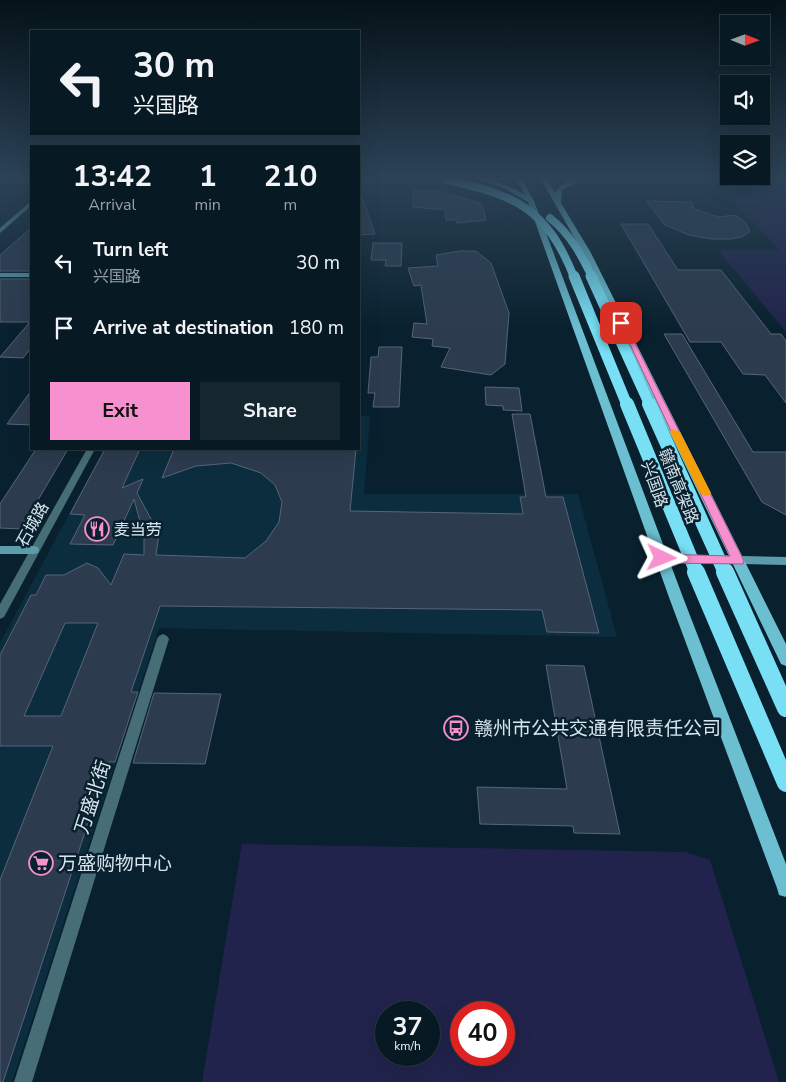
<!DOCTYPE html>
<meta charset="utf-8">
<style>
:root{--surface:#071922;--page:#15262f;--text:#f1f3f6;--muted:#98a0a5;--line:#283840;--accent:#f790ce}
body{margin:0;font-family:"Nunito Sans","Noto Sans SC",sans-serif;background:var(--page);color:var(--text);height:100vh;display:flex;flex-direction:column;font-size:19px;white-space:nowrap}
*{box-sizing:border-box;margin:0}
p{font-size:16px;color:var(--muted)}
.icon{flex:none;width:28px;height:28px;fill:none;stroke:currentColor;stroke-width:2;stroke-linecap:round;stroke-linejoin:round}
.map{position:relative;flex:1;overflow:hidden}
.details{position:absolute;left:30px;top:145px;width:330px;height:305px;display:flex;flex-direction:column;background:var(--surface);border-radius:0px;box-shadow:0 5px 20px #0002,0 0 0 1px var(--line)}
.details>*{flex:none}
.banner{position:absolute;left:30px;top:30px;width:330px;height:105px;border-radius:0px;box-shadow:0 5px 20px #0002,0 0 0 1px var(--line);background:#071922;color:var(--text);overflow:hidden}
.needle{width:32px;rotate:91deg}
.fabs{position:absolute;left:720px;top:15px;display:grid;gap:10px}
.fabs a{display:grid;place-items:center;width:50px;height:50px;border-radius:0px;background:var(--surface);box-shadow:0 5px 20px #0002,0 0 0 1px var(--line);font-size:25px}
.speed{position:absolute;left:375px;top:1001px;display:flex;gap:10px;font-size:25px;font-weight:700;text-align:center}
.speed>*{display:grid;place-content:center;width:65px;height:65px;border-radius:50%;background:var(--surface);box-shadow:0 5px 20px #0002,0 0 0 1px var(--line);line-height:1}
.speed small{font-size:12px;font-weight:400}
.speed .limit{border:8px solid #d22;background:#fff;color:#111}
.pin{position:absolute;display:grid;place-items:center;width:42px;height:42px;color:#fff;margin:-21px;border-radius:10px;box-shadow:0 2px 8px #0006}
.me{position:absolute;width:55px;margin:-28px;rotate:92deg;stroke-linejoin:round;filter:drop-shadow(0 0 4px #0008)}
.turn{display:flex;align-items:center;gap:18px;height:105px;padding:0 20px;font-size:22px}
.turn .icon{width:65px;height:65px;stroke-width:2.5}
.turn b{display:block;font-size:35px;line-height:42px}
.eta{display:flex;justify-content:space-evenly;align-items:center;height:85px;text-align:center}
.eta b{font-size:30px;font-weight:700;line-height:35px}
.primary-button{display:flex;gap:10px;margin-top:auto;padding:10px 20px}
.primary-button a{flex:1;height:58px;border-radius:0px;background:var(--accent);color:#111;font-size:20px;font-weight:700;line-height:58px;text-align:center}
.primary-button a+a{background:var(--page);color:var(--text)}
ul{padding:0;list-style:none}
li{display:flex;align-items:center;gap:15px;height:65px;padding:0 20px}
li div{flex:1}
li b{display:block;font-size:19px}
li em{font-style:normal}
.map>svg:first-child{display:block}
.built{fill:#0c2d3e}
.green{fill:#21234c;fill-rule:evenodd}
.building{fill:#2d3b4e;stroke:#56657a;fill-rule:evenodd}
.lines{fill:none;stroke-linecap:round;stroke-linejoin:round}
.street{fill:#476e76;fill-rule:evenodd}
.secondary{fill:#5c9ba9;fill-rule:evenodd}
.primary{fill:#6bbfd1;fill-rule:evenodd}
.highway-bridge-far3{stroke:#78dff5;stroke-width:8}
.highway-bridge-far2{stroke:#78dff5;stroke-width:11}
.highway-bridge-far1{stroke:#78dff5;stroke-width:14}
.highway-bridge{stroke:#78dff5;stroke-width:18}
.route{fill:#f790ce;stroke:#a15e86}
.slow{fill:#f59e0b}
.labels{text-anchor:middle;stroke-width:5;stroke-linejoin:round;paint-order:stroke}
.street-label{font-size:16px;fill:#d7e5ee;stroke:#09212e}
.poi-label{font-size:16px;fill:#d7e5ee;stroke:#09212e;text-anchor:start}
.near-poi-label{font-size:19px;fill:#d7e5ee;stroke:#09212e;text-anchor:start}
.near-street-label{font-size:19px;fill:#d7e5ee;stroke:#09212e}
</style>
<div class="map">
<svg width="786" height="1082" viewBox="0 0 786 1082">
<rect width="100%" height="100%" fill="#09212e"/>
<path class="built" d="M 359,416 L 370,416 L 364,494 L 578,494 L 617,637 L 159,628 L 12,1082 L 0,1082 L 0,643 L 104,449 L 359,449 Z"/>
<g class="green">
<path d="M 748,180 L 786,181 L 786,332 L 718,250 L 779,250 L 724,191 L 758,189 Z"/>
<path d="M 242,844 L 685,852 L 710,860 L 779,1082 L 202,1082 ZM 429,1012 L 429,1055 L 386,1055 L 386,1012 ZM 504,1012 L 504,1055 L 461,1055 L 461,1012 Z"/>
</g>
<g class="building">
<path d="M 413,190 L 440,191 L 482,204 L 486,220 L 457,223 L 456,220 L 446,220 L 445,210 L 413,207 Z"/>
<path d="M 361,194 L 375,234 L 359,235 L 359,195 Z"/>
<path d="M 646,201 L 692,202 L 694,209 L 719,217 L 733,215 L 738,217 L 745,222 L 750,231 L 742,237 L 731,239 L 711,239 L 689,235 L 665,225 Z"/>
<path d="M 621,224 L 648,224 L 678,270 L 721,270 L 771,334 L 781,334 L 786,341 L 786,403 L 765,375 L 743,374 L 721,342 L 690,342 Z"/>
<path d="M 31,228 L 31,271 L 0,271 L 0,255 Z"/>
<path d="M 373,243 L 402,243 L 401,266 L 385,266 L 386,260 L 371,260 Z"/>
<path d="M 460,251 L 476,251 L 491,263 L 509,313 L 505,364 L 491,375 L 441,367 L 450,348 L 432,346 L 433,339 L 412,337 L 414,323 L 427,324 L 421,285 L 414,286 L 408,268 L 438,266 L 436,255 Z"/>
<path d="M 0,279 L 31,279 L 31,348 L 23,358 L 0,357 L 30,322 L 0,322 Z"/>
<path d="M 664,334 L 682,334 L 753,452 L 786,452 L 786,515 L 762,502 Z"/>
<path d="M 379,347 L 402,347 L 399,407 L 373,407 L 375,393 L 368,393 L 371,357 L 378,357 Z"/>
<path d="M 485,387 L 519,388 L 522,411 L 503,410 L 503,406 L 486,405 Z"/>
<path d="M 31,391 L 31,425 L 7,424 Z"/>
<path d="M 512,414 L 530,414 L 546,497 L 563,497 L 599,633 L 547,632 L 542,610 L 160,606 L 131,692 L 138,692 L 115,762 L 108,762 L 3,1082 L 0,1082 L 0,880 L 53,746 L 0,746 L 0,655 L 31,595 L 36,595 L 46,575 L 64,575 L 87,563 L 98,568 L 111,585 L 124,554 L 144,555 L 144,537 L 134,499 L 113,545 L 70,544 L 85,515 L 70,514 L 105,449 L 140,449 L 122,488 L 143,479 L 137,493 L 159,534 L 156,555 L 245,558 L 266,541 L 279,522 L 282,502 L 275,485 L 261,473 L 231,463 L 196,466 L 162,478 L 174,449 L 356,449 L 350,511 L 523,514 L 520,497 L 526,497 ZM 65,623 L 98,623 L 61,716 L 24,716 Z"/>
<path d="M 36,449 L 68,449 L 21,529 L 0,528 L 0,504 Z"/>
<path d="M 546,665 L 584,666 L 620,834 L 574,833 L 573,826 L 480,824 L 477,787 L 567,789 Z"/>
<path d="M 154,693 L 221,694 L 205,764 L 133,763 Z"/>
</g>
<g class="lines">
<g class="street">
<path d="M 87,449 L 95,449 L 4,617 L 0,619 L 0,604 Z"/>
<path d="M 163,634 L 167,636 L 169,639 L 32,1082 L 14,1082 L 157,639 L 159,636 Z"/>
</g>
<g class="secondary">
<path d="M 29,203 L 31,203 L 31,206 L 0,233 L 0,228 Z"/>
<rect x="0" y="273" width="31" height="4"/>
<path d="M 0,546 L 34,546 L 38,547 L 39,550 L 38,553 L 34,554 L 0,554 Z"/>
<path d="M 663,554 L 786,557 L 786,565 L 663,562 L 659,561 L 658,558 L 659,555 Z"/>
</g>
<g class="primary">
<path d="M 476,179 C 492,177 511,187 525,195 L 516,179 L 522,179 L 534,201 L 684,600 L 786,864 L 786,897 L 779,895 L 777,888 L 670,600 L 528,202 L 506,189 Z"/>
<path d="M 541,179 L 547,179 L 555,193 C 561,183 572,178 583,179 L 562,190 L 561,203 L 591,253 L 786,644 L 786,666 L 781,664 L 583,253 Z"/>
</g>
<g class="highway-bridge-far3">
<path d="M 444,179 C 515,195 546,207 574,277"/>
<path d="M 550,218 C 570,234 581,254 592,277"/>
</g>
<g class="highway-bridge-far2">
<path d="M 574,276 L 627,405"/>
<path d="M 591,276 L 650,405"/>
</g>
<g class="highway-bridge-far1">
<path d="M 627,404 L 697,573"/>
<path d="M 649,404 L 725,573"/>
</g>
<g class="highway-bridge">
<path d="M 696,572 L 786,783"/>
<path d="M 725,572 L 786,708"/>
</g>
</g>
<linearGradient id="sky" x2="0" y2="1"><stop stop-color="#051219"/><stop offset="0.54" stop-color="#2c4357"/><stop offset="1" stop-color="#2c4357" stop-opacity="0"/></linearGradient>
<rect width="786" height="330" fill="url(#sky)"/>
<path class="route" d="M 619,321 L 625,323 L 744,561 L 743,564 L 662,563 L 657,558 L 662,554 L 730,556 Z"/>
<path class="slow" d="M 672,429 L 680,432 L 711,493 L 709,495 L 705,496 L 700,493 L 670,432 Z"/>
<defs>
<g id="restaurant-ring" transform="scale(1.25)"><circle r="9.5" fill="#09212e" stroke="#f790ce" stroke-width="1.5"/><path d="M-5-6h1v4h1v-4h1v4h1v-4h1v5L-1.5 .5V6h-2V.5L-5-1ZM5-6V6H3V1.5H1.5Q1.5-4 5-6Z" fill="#f790ce"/></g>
<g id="bus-ring" transform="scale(1.25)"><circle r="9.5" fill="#09212e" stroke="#f790ce" stroke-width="1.5"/><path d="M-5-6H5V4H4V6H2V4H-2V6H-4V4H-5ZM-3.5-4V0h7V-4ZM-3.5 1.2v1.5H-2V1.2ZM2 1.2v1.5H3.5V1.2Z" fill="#f790ce"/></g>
<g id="supermarket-ring" transform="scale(1.25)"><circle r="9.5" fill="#09212e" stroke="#f790ce" stroke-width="1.5"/><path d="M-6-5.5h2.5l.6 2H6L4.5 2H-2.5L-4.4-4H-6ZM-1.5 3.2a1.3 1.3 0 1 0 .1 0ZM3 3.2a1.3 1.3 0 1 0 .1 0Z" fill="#f790ce"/></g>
</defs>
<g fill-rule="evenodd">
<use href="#restaurant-ring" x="97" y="529"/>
<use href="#bus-ring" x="456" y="728"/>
<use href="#supermarket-ring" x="41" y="863"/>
</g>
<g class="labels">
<g class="street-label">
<text transform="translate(655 484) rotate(70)" y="6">兴国路</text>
<text transform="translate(679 486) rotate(68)" y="6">赣南高架路</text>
<text transform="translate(32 524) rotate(-61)" y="6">石城路</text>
</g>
<g class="poi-label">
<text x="114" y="535">麦当劳</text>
</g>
<g class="near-poi-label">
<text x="474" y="735">赣州市公共交通有限责任公司</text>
<text x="58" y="870">万盛购物中心</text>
</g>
<g class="near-street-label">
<text transform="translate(92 797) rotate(-72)" y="7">万盛北街</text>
</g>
</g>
</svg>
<div class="fabs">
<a><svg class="needle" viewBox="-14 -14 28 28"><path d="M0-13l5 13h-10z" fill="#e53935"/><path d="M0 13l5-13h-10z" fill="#98a0a5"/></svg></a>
<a><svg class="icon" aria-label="sound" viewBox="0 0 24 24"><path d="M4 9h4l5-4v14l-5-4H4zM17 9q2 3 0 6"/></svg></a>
<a><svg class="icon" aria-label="layers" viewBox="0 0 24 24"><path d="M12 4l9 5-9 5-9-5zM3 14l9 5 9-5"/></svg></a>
</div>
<div class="speed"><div>37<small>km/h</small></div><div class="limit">40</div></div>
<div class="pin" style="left:621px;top:323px;background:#d93025"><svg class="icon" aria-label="arrive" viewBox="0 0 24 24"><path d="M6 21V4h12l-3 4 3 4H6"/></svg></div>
<svg class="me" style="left:662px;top:558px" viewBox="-20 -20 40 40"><path d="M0-17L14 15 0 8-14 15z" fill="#f790ce" stroke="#fff" stroke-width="4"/></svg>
<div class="banner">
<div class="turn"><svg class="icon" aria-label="left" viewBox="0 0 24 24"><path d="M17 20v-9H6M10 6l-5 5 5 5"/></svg><div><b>30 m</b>兴国路</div></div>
</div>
<section class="details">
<div class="eta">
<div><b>13:42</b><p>Arrival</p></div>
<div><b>1</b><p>min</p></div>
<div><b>210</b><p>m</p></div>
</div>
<ul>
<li><svg class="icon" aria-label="left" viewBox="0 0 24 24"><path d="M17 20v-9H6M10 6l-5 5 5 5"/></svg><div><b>Turn left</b><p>兴国路</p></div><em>30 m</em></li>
<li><svg class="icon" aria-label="arrive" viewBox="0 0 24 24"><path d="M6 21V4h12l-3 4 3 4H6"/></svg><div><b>Arrive at destination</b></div><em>180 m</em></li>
</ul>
<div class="primary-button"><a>Exit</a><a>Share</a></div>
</section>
</div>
